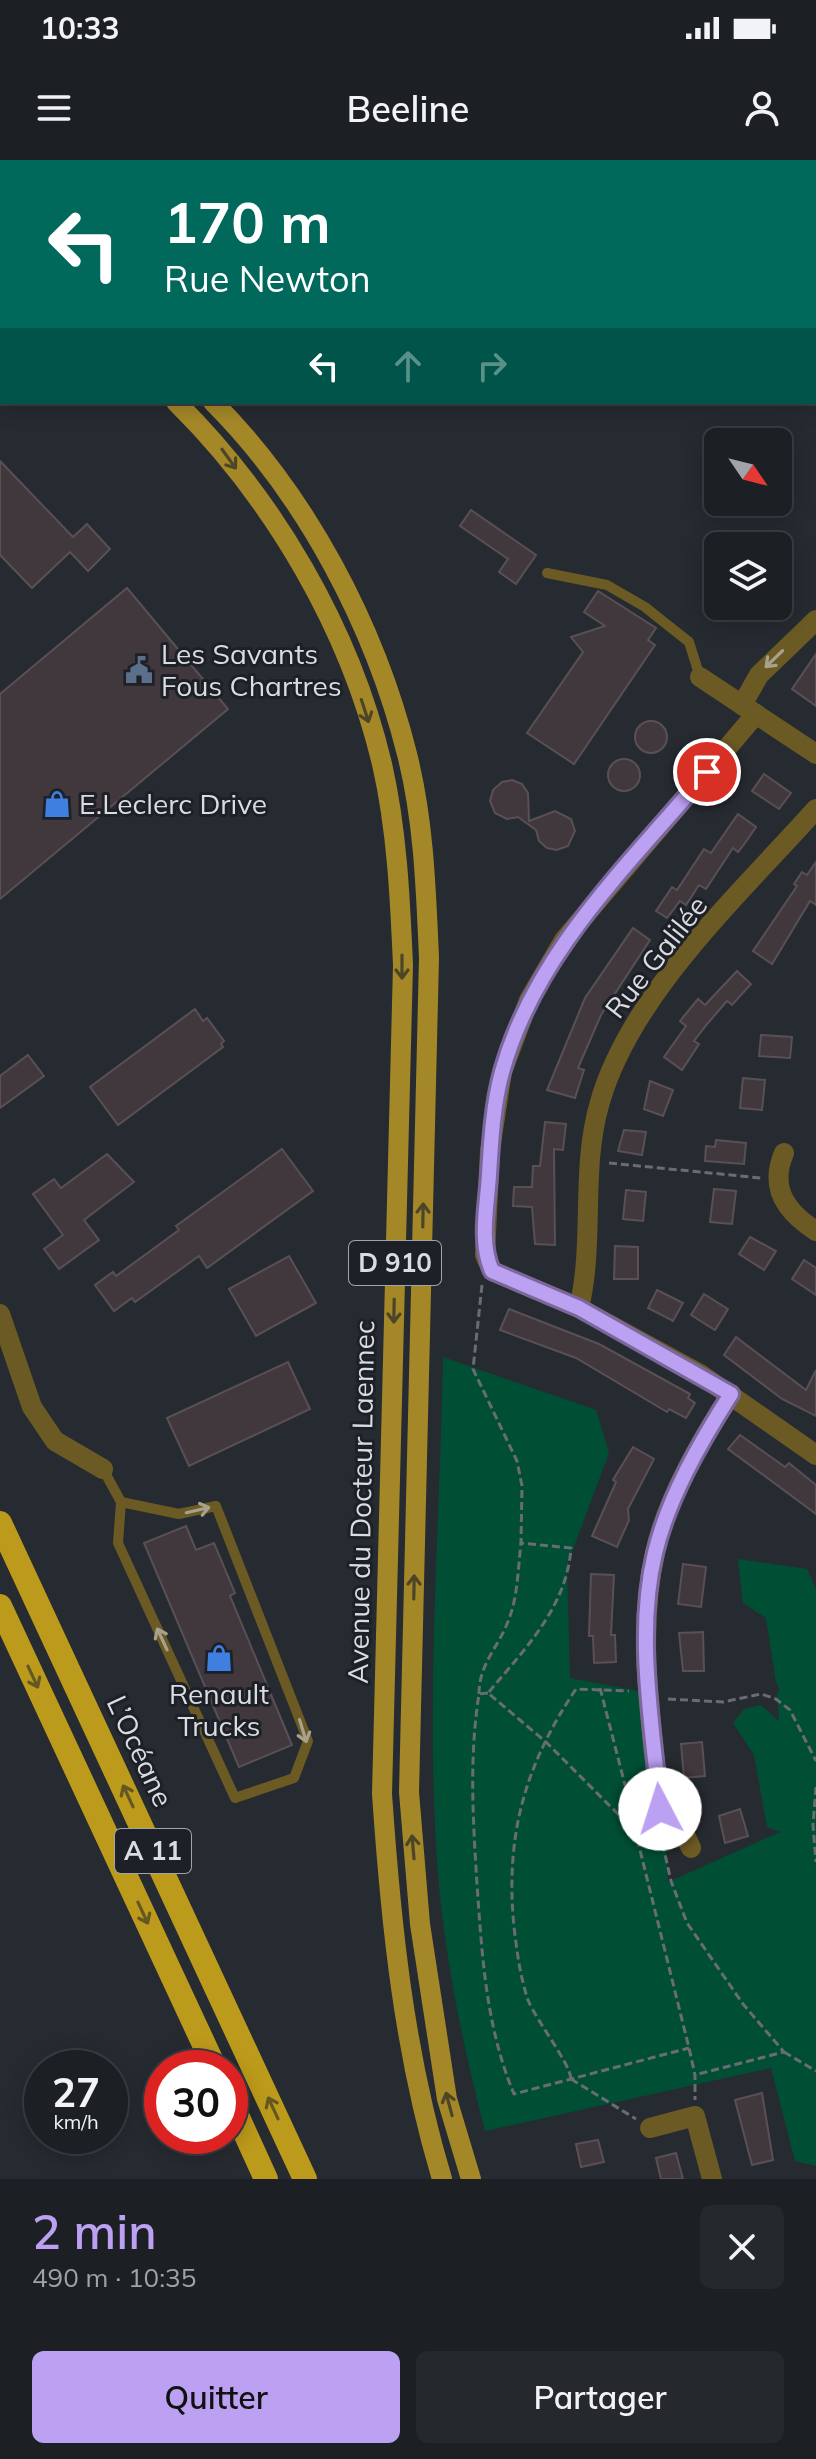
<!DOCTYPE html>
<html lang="fr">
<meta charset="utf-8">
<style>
:root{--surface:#1c2025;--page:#25282d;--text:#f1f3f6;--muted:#a0a3a7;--line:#3a3e42;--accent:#bca0f2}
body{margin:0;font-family:Mulish,sans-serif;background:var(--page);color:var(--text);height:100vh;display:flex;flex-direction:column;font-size:30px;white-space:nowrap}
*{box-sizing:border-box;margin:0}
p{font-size:26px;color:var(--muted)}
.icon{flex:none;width:44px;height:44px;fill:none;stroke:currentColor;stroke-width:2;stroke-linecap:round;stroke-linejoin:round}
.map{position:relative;height:2019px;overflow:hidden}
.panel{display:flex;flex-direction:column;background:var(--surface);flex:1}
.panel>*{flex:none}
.banner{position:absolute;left:0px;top:0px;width:816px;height:244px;box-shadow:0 4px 20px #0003,0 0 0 2px var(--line);background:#00695c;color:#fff;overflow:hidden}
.needle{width:52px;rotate:125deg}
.controls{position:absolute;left:704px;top:268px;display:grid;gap:16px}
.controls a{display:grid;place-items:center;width:88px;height:88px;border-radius:12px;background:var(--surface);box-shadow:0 4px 20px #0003,0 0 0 2px var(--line);font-size:40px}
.speed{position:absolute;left:24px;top:1890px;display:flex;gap:16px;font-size:40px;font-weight:700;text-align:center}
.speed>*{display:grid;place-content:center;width:104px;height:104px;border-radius:50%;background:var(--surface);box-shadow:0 4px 20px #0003,0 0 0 2px var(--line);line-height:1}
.speed small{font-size:20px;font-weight:400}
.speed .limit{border:12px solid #d22;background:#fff;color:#111}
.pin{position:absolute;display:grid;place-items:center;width:68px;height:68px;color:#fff;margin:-34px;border:4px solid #fff;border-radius:50%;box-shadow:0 2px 8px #0007}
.me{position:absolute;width:88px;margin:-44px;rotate:355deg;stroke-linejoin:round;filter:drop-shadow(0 0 6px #0008)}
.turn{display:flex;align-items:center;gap:28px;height:168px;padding:0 32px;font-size:36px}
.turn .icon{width:104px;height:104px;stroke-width:2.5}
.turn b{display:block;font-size:56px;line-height:68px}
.lanes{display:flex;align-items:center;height:76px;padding:0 32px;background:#0003;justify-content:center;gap:40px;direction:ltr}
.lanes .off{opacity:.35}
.round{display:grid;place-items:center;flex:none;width:84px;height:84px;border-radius:12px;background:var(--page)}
.head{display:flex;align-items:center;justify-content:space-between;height:136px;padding:0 32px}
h1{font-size:48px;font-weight:600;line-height:60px;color:var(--accent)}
.action{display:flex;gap:16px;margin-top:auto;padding:16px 32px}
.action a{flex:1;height:92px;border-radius:12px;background:var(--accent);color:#111;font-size:32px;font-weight:600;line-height:92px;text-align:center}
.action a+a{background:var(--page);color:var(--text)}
.status{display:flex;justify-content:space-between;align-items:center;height:56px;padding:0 40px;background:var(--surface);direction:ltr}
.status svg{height:22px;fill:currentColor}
header{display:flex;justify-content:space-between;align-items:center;height:104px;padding:0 32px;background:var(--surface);font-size:36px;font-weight:600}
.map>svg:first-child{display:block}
.green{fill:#004f34}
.building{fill:#40383c;stroke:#595055;stroke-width:2}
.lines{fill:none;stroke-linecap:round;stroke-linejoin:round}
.path{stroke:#696d73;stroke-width:3;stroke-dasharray:8 4;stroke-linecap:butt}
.lane{stroke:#6b5a23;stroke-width:10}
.street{stroke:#6b5a23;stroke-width:20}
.secondary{stroke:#8f7300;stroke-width:20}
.primary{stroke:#a48828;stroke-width:20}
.highway{stroke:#bc9a1b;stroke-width:24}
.oneway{stroke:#4c4527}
.oneway2{stroke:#a8a28c}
.oneway3{stroke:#655722}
.route-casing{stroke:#7a689d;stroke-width:20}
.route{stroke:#bca0f2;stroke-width:14}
.labels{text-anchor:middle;stroke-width:6;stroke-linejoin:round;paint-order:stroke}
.shield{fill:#1d2127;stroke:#a1a4a9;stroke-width:2}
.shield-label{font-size:26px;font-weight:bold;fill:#d9dce1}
.poi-label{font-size:28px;fill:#d9dce1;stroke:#1d2127;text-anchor:start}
.street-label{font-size:28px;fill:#d9dce1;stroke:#1d2127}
</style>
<div class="status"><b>10:33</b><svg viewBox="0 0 49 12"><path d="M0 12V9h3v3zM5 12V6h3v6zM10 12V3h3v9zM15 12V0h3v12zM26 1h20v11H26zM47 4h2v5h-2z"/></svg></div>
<header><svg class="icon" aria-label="menu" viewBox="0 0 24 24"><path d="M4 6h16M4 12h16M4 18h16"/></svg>Beeline<svg class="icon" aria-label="person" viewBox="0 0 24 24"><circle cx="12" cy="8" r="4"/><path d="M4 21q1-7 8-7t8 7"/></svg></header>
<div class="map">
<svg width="816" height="2019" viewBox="0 0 816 2019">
<rect width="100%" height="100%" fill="#262b31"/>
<path class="green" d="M 443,1197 L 596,1250 L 609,1293 L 567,1405 L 570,1518 L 659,1535 L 668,1722 L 780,1672 L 767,1667 L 754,1595 L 733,1563 L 744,1549 L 761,1545 L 779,1561 L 777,1532 L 780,1530 L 776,1522 L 766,1458 L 743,1443 L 738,1399 L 807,1409 L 816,1429 L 816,2006 L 795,2001 L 771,1908 L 485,1971 C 464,1890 447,1809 439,1726 C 424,1551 440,1373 443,1197 Z"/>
<g class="building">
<path d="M 0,301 L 73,377 L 87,364 L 110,389 L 88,411 L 70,392 L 32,428 L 0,395 Z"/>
<path d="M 471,350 L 536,395 L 516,424 L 499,412 L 508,399 L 460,366 Z"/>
<path d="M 127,428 L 228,549 L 0,739 L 0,534 Z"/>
<path d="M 598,431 L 656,468 L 648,480 L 655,485 L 574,604 L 527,573 L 583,492 L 571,477 L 605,466 L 584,452 Z"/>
<path d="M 816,494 L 816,546 L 792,529 Z"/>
<circle cx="651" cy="577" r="16"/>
<circle cx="624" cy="615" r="16"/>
<path d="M 764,614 L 791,633 L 779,649 L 752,631 Z"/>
<path d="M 512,620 L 522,624 L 528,633 L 529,661 L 555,651 L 571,659 L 575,671 L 568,686 L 557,690 L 547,688 L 539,681 L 536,670 L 518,657 L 507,659 L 495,653 L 490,641 L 493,630 L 502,622 Z"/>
<path d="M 738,654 L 756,667 L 745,683 L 738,692 L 733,688 L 706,729 L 699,725 L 686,745 L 680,741 L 667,758 L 656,751 L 672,727 L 677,730 L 704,689 L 711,693 Z"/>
<path d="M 816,702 L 816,745 L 810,741 L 772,804 L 753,791 L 797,726 L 794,724 L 802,712 L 807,715 Z"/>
<path d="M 633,768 L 650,780 L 601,855 L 578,908 L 584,910 L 575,938 L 547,930 L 585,838 Z"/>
<path d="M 737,811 L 751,824 L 732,845 L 727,841 L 708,863 L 694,881 L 699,884 L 682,910 L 664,897 L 686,866 L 680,861 L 698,839 L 705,845 Z"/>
<path d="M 195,849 L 203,861 L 207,858 L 224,881 L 221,884 L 223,887 L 118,965 L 90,927 Z"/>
<path d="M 761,875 L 792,877 L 790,898 L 759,896 Z"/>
<path d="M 28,895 L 44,916 L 0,948 L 0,916 Z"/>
<path d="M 743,918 L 765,920 L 762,950 L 740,948 Z"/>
<path d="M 650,921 L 673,930 L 663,956 L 644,949 Z"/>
<path d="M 545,962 L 566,964 L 563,990 L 554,989 L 555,1085 L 535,1084 L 532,1047 L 513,1046 L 514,1027 L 532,1027 L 533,1006 L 540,1006 Z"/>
<path d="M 624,970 L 646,972 L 642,995 L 618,991 Z"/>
<path d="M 716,980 L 746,983 L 744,1004 L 705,1001 L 706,986 L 715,987 Z"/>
<path d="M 282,989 L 313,1031 L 207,1108 L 199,1096 L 135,1142 L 132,1138 L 114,1151 L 95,1125 L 113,1112 L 116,1116 L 179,1070 L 176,1066 Z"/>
<path d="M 107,994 L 134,1022 L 84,1060 L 99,1080 L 59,1109 L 44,1089 L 63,1075 L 33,1034 L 54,1019 L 61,1028 Z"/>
<path d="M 714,1029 L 736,1031 L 732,1064 L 710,1062 Z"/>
<path d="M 626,1030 L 646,1032 L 643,1061 L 623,1059 Z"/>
<path d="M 750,1077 L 776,1091 L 764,1110 L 739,1094 Z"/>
<path d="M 615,1086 L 638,1087 L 638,1119 L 614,1119 Z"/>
<path d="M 289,1096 L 316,1143 L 256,1176 L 229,1129 Z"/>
<path d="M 804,1100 L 816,1108 L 816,1135 L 792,1119 Z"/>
<path d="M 657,1130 L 683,1143 L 673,1161 L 648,1148 Z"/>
<path d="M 704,1134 L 728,1149 L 715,1170 L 691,1155 Z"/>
<path d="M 509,1149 L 599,1184 L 690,1234 L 688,1238 L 695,1243 L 686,1258 L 669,1249 L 667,1252 L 576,1198 L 500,1170 Z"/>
<path d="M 736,1177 L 806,1230 L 816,1210 L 816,1256 L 782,1239 L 724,1195 Z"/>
<path d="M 288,1202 L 310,1249 L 189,1306 L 167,1258 Z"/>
<path d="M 740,1275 L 785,1307 L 789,1303 L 816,1325 L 816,1354 L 728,1289 Z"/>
<path d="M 633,1287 L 654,1299 L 628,1349 L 629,1360 L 617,1387 L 592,1376 L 616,1322 L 613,1320 Z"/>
<path d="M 186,1366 L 196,1390 L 214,1383 L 235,1433 L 230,1436 L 292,1585 L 239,1607 L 144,1383 Z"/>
<path d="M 683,1404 L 706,1407 L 701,1447 L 678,1444 Z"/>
<path d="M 591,1414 L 614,1415 L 611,1475 L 615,1475 L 616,1502 L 594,1503 L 593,1476 L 589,1476 Z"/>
<path d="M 703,1472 L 704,1511 L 683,1511 L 679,1473 Z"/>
<path d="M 702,1582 L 705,1616 L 684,1618 L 681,1584 Z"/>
<path d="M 740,1649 L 748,1676 L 725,1683 L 719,1656 Z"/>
<path d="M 762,1933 L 773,2000 L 752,2005 L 735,1940 Z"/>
<path d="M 598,1980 L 604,2002 L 581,2007 L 576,1984 Z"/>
<path d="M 676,1993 L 683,2019 L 661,2019 L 656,1998 Z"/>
</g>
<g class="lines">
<g class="path">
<path d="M 609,1003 L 761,1018"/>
<path d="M 482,1125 L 473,1209 L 517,1301 L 522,1326 L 521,1383 L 571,1388 C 567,1447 524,1490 488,1533 L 546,1582 L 632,1668 L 634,1660 L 647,1660"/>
<path d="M 600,1528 L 634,1660"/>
<path d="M 488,1533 L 479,1534 C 469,1597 473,1661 477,1724 C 482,1796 486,1867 514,1934 L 689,1888"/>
<path d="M 479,1534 C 479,1503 499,1487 509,1459 C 518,1435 518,1408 521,1383"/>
<path d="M 668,1539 L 723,1542 L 761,1534 L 776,1539 L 790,1550 L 816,1601"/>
<path d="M 816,1627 L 813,1665 L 816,1702"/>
<path d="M 632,1668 L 639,1686 L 689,1888 L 695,1915 L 695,1940"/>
<path d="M 660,1672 L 671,1721 L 687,1763 L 743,1844 L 784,1892 L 695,1915"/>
<path d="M 784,1892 L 816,1911"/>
<path d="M 571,1919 C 570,1903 537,1862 528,1840 C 520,1816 517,1792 514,1767 C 505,1675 525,1605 576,1529 L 629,1531"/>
<path d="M 571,1919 L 636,1959"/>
</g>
<g class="lane">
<path d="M 523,0 L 525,2"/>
<path d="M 547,413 L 607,425 L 645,447 L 689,482 L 700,517"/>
<path d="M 103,1309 L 121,1342 L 118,1383 L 235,1638 L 294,1618 L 308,1581 L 216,1346 L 179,1354 L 121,1342"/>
</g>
<g class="street">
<path d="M 342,0 L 345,2"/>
<path d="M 432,2 L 433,0"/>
<path d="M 700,517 L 816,594"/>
<path d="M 742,545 L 759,515 L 816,460"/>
<path d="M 756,554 L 564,780 L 529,840 L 502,912 L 490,990 L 485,1095 L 492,1111 L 579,1148 L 700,1214 L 816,1295"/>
<path d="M 784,993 C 769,1028 786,1052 816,1071"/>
<path d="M 579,1148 C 595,1081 580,1009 600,942 C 631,833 742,732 816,649"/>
<path d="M 0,1154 L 32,1247 L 55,1281 L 103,1309"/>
<path d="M 691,1688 L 681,1666 L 660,1649 C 652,1567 636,1475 655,1393 C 667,1338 701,1281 731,1234"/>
<path d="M 650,1968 L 695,1956 L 712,2019"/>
</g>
<path class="secondary" d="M 125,2 L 128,0"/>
<g class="primary">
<path d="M 0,38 L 2,38"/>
<path d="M 0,186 L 2,187"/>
<path d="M 176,242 C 274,339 350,469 382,604 C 397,670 400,737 403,805 L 382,1634 C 391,1765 404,1893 442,2019"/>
<path d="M 213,242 C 306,335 375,466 407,594 C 424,661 426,730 429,798 L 409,1632 L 420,1764 L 447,1939 L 471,2019"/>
</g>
<g class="highway">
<path d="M 0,1363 L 305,2019"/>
<path d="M 0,1446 L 215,1908"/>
<path d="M 230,1940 L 266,2019"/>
</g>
</g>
<defs><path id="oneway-shaft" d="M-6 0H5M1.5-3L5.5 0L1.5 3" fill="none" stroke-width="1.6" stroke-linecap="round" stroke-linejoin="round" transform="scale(2)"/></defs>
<g class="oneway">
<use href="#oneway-shaft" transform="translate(229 299) rotate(54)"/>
<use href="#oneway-shaft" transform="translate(365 551) rotate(72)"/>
<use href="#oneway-shaft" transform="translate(402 807) rotate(90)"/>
<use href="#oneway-shaft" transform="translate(423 1055) rotate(-89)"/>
<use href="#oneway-shaft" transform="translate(394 1151) rotate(91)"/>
<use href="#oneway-shaft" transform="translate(414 1427) rotate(-89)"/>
<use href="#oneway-shaft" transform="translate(413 1687) rotate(-95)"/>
<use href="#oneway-shaft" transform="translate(449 1944) rotate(-105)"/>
</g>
<g class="oneway2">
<use href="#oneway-shaft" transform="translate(774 499) rotate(136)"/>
<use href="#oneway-shaft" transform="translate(198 1350) rotate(-13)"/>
<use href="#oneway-shaft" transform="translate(162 1479) rotate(-115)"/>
<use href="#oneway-shaft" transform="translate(303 1571) rotate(73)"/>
</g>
<g class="oneway3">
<use href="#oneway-shaft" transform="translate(33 1517) rotate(65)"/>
<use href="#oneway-shaft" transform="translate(128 1636) rotate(-115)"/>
<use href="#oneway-shaft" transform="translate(143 1753) rotate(65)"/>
<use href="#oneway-shaft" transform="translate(273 1948) rotate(-115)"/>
</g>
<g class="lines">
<g class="route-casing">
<path id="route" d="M 660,1649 C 653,1567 635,1475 655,1393 C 668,1338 701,1281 731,1234 L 579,1148 L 492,1111 C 479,1082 487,1047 489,1015 C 491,982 493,944 502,912 C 535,792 630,704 707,612"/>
</g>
<use href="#route" class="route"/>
</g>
<defs>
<g id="civic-bare" transform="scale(2.16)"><path d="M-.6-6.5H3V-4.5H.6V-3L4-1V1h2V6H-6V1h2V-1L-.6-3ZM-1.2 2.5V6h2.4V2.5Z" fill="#5c6f8a" stroke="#1d2127" stroke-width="2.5" paint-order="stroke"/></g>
<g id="shop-bare" transform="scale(2.16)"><path d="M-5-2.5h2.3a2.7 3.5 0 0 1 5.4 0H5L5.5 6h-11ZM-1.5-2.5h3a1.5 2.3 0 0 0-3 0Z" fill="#3f7fe0" stroke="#1d2127" stroke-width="2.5" paint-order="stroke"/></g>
</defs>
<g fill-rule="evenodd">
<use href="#civic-bare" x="139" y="510"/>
<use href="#shop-bare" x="57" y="644"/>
<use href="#shop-bare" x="219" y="1498"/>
</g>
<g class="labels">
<g class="shield">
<rect x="349" y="1081" width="92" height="44" rx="6"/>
<rect x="115" y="1669" width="76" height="44" rx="6"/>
</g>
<g class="shield-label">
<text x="395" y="1112">D 910</text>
<text x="153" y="1700">A 11</text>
</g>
<g class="poi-label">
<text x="161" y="504">Les Savants<tspan x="161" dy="32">Fous Chartres</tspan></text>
<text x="79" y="654">E.Leclerc Drive</text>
<text x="219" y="1544" text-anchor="middle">Renault<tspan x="219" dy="32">Trucks</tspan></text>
</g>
<g class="street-label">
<text transform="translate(656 797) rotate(-52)" y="10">Rue Galilée</text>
<text transform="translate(361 1342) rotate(-89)" y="10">Avenue du Docteur Laennec</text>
<text transform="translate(140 1591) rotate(65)" y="10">L’Océane</text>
</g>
</g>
</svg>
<div class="controls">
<a><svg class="needle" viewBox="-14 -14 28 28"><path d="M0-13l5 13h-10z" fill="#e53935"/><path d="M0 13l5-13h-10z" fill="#a0a3a7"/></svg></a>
<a><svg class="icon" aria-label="layers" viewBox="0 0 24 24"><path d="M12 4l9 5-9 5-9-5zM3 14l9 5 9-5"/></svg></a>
</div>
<div class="speed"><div>27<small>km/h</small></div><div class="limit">30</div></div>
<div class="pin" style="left:707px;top:612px;background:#d93025"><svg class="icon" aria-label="arrive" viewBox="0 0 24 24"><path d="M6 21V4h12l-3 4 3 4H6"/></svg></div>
<svg class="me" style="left:660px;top:1649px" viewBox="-20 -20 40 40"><circle r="19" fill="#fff"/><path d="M0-13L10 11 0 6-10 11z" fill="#bca0f2"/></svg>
<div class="banner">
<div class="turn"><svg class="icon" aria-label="left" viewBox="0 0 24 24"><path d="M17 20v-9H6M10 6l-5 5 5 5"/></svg><div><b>170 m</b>Rue Newton</div></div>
<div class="lanes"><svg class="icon" aria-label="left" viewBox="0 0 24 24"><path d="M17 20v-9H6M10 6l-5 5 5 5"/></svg><svg class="icon off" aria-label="ahead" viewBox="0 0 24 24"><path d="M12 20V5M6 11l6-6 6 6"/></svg><svg class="icon off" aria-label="right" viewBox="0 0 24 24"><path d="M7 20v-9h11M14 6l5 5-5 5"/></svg></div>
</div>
</div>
<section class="panel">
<div class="head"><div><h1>2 min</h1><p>490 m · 10:35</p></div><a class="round"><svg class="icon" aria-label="close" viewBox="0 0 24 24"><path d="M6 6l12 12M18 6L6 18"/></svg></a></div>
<div class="action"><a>Quitter</a><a>Partager</a></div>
</section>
